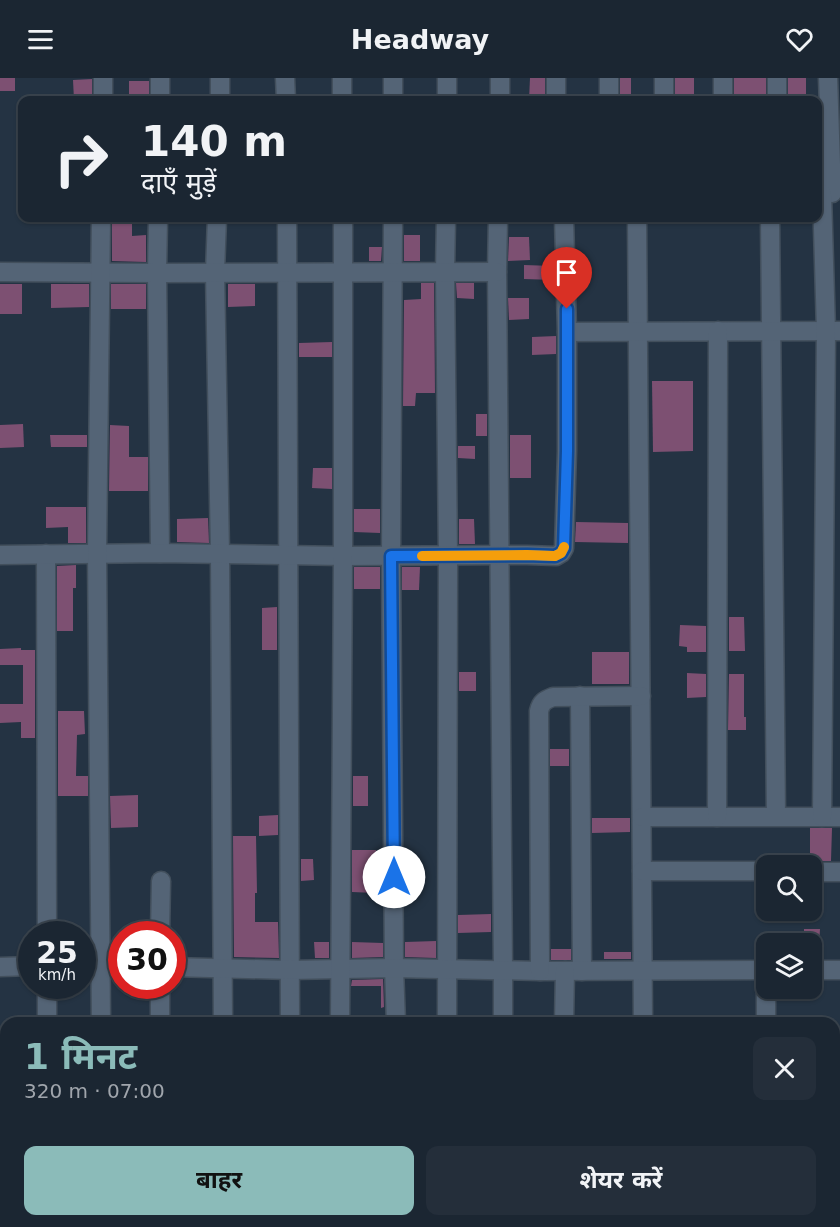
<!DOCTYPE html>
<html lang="hi">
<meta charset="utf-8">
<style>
:root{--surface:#1b2632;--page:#242e3a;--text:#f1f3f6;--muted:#a0a5ac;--line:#39434d;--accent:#8bbbb9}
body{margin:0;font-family:"DejaVu Sans","Noto Sans Devanagari",sans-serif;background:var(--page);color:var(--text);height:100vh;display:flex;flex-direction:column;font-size:22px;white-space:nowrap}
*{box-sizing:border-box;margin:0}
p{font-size:20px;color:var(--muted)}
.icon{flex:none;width:33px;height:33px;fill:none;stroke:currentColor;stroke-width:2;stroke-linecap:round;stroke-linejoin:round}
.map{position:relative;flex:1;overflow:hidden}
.drawer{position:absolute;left:0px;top:939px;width:840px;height:210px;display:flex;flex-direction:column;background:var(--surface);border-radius:18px 18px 0 0;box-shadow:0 2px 4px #0004,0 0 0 2px var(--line)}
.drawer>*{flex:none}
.top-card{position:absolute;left:18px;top:18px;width:804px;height:126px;border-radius:12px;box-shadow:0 2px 4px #0004,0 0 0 2px var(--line);background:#1b2632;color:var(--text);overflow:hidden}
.buttons{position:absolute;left:756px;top:777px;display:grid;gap:12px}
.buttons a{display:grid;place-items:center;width:66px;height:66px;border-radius:12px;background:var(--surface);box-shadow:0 2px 4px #0004,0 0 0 2px var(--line);font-size:30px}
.speed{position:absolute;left:18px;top:843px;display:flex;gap:12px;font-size:30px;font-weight:700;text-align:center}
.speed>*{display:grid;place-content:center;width:78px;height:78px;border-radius:50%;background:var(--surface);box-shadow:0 2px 4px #0004,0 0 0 2px var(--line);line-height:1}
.speed small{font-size:15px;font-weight:400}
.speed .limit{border:9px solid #d22;background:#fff;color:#111}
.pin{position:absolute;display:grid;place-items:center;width:51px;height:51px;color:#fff;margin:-62px -26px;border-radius:50% 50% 50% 0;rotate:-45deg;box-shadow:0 0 6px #0007}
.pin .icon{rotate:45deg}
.me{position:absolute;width:66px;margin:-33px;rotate:0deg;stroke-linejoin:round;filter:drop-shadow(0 0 4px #0008)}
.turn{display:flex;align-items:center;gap:21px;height:126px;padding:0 24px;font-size:27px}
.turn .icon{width:78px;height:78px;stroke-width:2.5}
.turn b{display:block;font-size:42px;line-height:51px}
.round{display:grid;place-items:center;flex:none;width:63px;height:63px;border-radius:12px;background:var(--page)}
.headline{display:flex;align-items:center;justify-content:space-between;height:102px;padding:0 24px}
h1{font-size:36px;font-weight:700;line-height:45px;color:var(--accent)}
.action{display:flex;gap:12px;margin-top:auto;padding:12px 24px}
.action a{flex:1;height:69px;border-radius:12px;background:var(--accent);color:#111;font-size:24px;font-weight:700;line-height:69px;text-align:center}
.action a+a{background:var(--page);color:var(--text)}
header{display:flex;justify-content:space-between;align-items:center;height:78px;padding:0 24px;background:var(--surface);font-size:27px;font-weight:700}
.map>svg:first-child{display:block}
.building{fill:#7d5072}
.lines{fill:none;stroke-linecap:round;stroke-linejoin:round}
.street-casing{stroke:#424f5c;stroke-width:21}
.street{stroke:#546476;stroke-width:18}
.route-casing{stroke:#114b97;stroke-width:15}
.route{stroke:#1a73e8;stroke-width:10}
.slow{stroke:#f59e0b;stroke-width:10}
</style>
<header><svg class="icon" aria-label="menu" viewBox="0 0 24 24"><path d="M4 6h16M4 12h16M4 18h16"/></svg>Headway<svg class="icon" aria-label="heart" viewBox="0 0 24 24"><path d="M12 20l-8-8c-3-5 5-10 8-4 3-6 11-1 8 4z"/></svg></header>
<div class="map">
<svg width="840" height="1149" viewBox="0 0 840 1149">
<rect width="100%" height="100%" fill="#243343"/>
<g class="building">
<rect x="0" y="0" width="15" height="13"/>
<path d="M 530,0 L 545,0 L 545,22 L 529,22 Z"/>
<rect x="620" y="0" width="11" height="22"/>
<rect x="675" y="0" width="19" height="22"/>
<rect x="734" y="0" width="32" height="22"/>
<rect x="788" y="0" width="18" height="22"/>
<path d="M 92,1 L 92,22 L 74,22 L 73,2 Z"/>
<rect x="129" y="3" width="20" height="19"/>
<path d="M 112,140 L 132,140 L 132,158 L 146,157 L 146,184 L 112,183 Z"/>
<rect x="404" y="157" width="16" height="26"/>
<path d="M 509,159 L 529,159 L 530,182 L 508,183 Z"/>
<path d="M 369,169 L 382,169 L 381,183 L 369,183 Z"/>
<path d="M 524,187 L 554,188 L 554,202 L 524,201 Z"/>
<path d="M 421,205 L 434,205 L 435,315 L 416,315 L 415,328 L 403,328 L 404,222 L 421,221 Z"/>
<path d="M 456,205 L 474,205 L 474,221 L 457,220 Z"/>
<rect x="0" y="206" width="22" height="30"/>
<path d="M 51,206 L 89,206 L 89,229 L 51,230 Z"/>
<rect x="111" y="206" width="35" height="25"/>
<path d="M 228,206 L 255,206 L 255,228 L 228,229 Z"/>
<path d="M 508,220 L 529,220 L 529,241 L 509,242 Z"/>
<path d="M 556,258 L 556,276 L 532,277 L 532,259 Z"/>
<path d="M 332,264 L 332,279 L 299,279 L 299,265 Z"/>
<path d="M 652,303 L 693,303 L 693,373 L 653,374 Z"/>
<rect x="476" y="336" width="11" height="22"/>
<path d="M 23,346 L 24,369 L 0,370 L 0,347 Z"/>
<path d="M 110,347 L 129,348 L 129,379 L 148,379 L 148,413 L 109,413 Z"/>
<path d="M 50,357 L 87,357 L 87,369 L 51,369 Z"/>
<rect x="510" y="357" width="21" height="43"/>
<path d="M 458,368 L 475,368 L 475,381 L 458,380 Z"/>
<path d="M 313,390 L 332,390 L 332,411 L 312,410 Z"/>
<path d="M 46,429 L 86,429 L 86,465 L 68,465 L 68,449 L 46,450 Z"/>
<path d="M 354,431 L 380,431 L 380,455 L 354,454 Z"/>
<path d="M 208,440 L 209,465 L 177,464 L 177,441 Z"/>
<path d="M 459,441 L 474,441 L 475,466 L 459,466 Z"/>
<path d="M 576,444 L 628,445 L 628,465 L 575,464 Z"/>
<path d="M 76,487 L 76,510 L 73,510 L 73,553 L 57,553 L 57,488 Z"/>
<rect x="354" y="489" width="26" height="22"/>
<path d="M 402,489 L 420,489 L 419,512 L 402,512 Z"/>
<path d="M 277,529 L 277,572 L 262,572 L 262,530 Z"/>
<path d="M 729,539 L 744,539 L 745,573 L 729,573 Z"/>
<path d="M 680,547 L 706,548 L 706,574 L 687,574 L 687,569 L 679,568 Z"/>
<path d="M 21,570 L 21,572 L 35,572 L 35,660 L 21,660 L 21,644 L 0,645 L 0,626 L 23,626 L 23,587 L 0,587 L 0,571 Z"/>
<rect x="592" y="574" width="37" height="32"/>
<rect x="459" y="594" width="17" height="19"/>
<path d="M 687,595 L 706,596 L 706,619 L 687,620 Z"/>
<path d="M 729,596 L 744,596 L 744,639 L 746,639 L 746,652 L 728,652 Z"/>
<path d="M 58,633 L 84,633 L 85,656 L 77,657 L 76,698 L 88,698 L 88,718 L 58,718 Z"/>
<rect x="550" y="671" width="19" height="17"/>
<rect x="353" y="698" width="15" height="30"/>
<path d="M 138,717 L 138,749 L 111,750 L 110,718 Z"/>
<path d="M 278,737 L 278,757 L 259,758 L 259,738 Z"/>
<path d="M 592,740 L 630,740 L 630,754 L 592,755 Z"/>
<path d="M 810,750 L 832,750 L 831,783 L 810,783 Z"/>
<path d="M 233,758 L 256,758 L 257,815 L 255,815 L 255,844 L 278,844 L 279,880 L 234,879 Z"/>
<path d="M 352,772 L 376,772 L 375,815 L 352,814 Z"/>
<path d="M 301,781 L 313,781 L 314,802 L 301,803 Z"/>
<path d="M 491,836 L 491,854 L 458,855 L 458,837 Z"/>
<path d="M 804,851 L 820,851 L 819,866 L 804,866 Z"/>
<path d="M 436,863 L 436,880 L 405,879 L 405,864 Z"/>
<path d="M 314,864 L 329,864 L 329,880 L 315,880 Z"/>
<path d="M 352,864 L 383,865 L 383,879 L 352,880 Z"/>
<rect x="551" y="871" width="20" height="11"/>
<rect x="604" y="874" width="27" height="7"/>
<path d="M 383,901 L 384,929 L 381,930 L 381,908 L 351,908 L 352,902 Z"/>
</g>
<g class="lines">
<g class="street-casing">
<g id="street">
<path d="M 285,0 L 286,22"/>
<path d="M 342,0 L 342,22"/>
<path d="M 393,0 L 393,22"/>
<path d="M 609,0 L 609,22"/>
<path d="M 664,0 L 664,22"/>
<path d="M 777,0 L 777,22"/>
<path d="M 828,0 L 832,115"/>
<path d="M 103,22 L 103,0"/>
<path d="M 160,22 L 160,0"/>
<path d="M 220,22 L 220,0"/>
<path d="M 447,22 L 447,0"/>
<path d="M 500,22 L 500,0"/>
<path d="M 556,22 L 556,0"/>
<path d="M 723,22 L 723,0"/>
<path d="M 158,140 L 157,195 L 160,475"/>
<path d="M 217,140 L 215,194 L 220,476 L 223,945"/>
<path d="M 287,140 L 290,945"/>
<path d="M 393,140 L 391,478 L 394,890 L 396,945"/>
<path d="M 446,140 L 445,194 L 448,479 L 447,945"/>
<path d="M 498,140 L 497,194 L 503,892 L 503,945"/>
<path d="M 637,140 L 643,945"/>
<path d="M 770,140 L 776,738"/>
<path d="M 0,194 L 157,195 L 497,194"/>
<path d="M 567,254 L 840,253"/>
<path d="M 46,476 L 47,856"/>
<path d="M 0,477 L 160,475 L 343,478 L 527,477 L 556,478 L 561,475 L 564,470 L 567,373 L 567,254 L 564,140"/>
<path d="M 580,618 L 582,893"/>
<path d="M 642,739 L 840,739"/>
<path d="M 717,739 L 718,253"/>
<path d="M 822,739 L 826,253 L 822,116"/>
<path d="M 642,793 L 766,793"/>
<path d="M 812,794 L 840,794"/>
<path d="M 160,856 L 161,803"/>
<path d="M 82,888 L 122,888"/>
<path d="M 0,889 L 32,888"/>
<path d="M 172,889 L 290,892 L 394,890 L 540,893 L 766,892"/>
<path d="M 812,892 L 840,892"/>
<path d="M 540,893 L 539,633 C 541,624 545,622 553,619 L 641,618"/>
<path d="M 47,945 L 47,908"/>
<path d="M 101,945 L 97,475 L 101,140"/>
<path d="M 160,945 L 160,908"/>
<path d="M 340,945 L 343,478 L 343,140"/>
<path d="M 564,945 L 565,893"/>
<path d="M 766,945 L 766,904"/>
<path d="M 834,1015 L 840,1015"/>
<path d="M 0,1120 L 6,1120"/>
<path d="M 102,1143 L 102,1149"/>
<path d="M 291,1143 L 291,1149"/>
<path d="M 338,1143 L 338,1149"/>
<path d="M 505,1143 L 505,1149"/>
<path d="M 644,1143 L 644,1149"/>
<path d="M 46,1149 L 46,1143"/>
<path d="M 157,1149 L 157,1143"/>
<path d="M 222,1149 L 222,1143"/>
<path d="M 401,1149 L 401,1143"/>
<path d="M 451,1149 L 451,1143"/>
<path d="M 834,1149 L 836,1115"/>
</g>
</g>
<use href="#street" class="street"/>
</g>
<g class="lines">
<g class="route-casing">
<path id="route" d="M 394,799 L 391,478 L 527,477 L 555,478 L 561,475 L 564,470 L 567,373 L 567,231"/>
</g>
<use href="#route" class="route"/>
<path class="slow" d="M 422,478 L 527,477 L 555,478 L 561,475 L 564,469"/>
</g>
</svg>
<div class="buttons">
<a><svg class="icon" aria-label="search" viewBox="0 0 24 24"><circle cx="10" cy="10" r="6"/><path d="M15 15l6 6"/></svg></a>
<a><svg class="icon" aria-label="layers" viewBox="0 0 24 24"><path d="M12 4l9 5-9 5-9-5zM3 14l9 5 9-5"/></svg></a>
</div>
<div class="speed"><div>25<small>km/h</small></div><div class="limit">30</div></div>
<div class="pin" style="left:567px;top:231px;background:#d93025"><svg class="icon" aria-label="arrive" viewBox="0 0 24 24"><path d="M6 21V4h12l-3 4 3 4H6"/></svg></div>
<svg class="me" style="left:394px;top:799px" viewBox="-20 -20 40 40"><circle r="19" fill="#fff"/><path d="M0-13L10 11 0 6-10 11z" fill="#1a73e8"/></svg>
<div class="top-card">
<div class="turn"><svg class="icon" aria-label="right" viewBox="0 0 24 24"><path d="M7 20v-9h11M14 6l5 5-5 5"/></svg><div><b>140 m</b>दाएँ मुड़ें</div></div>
</div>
<section class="drawer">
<div class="headline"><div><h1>1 मिनट</h1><p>320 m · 07:00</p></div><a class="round"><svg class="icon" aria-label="close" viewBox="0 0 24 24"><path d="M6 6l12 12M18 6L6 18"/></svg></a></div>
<div class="action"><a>बाहर</a><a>शेयर करें</a></div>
</section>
</div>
